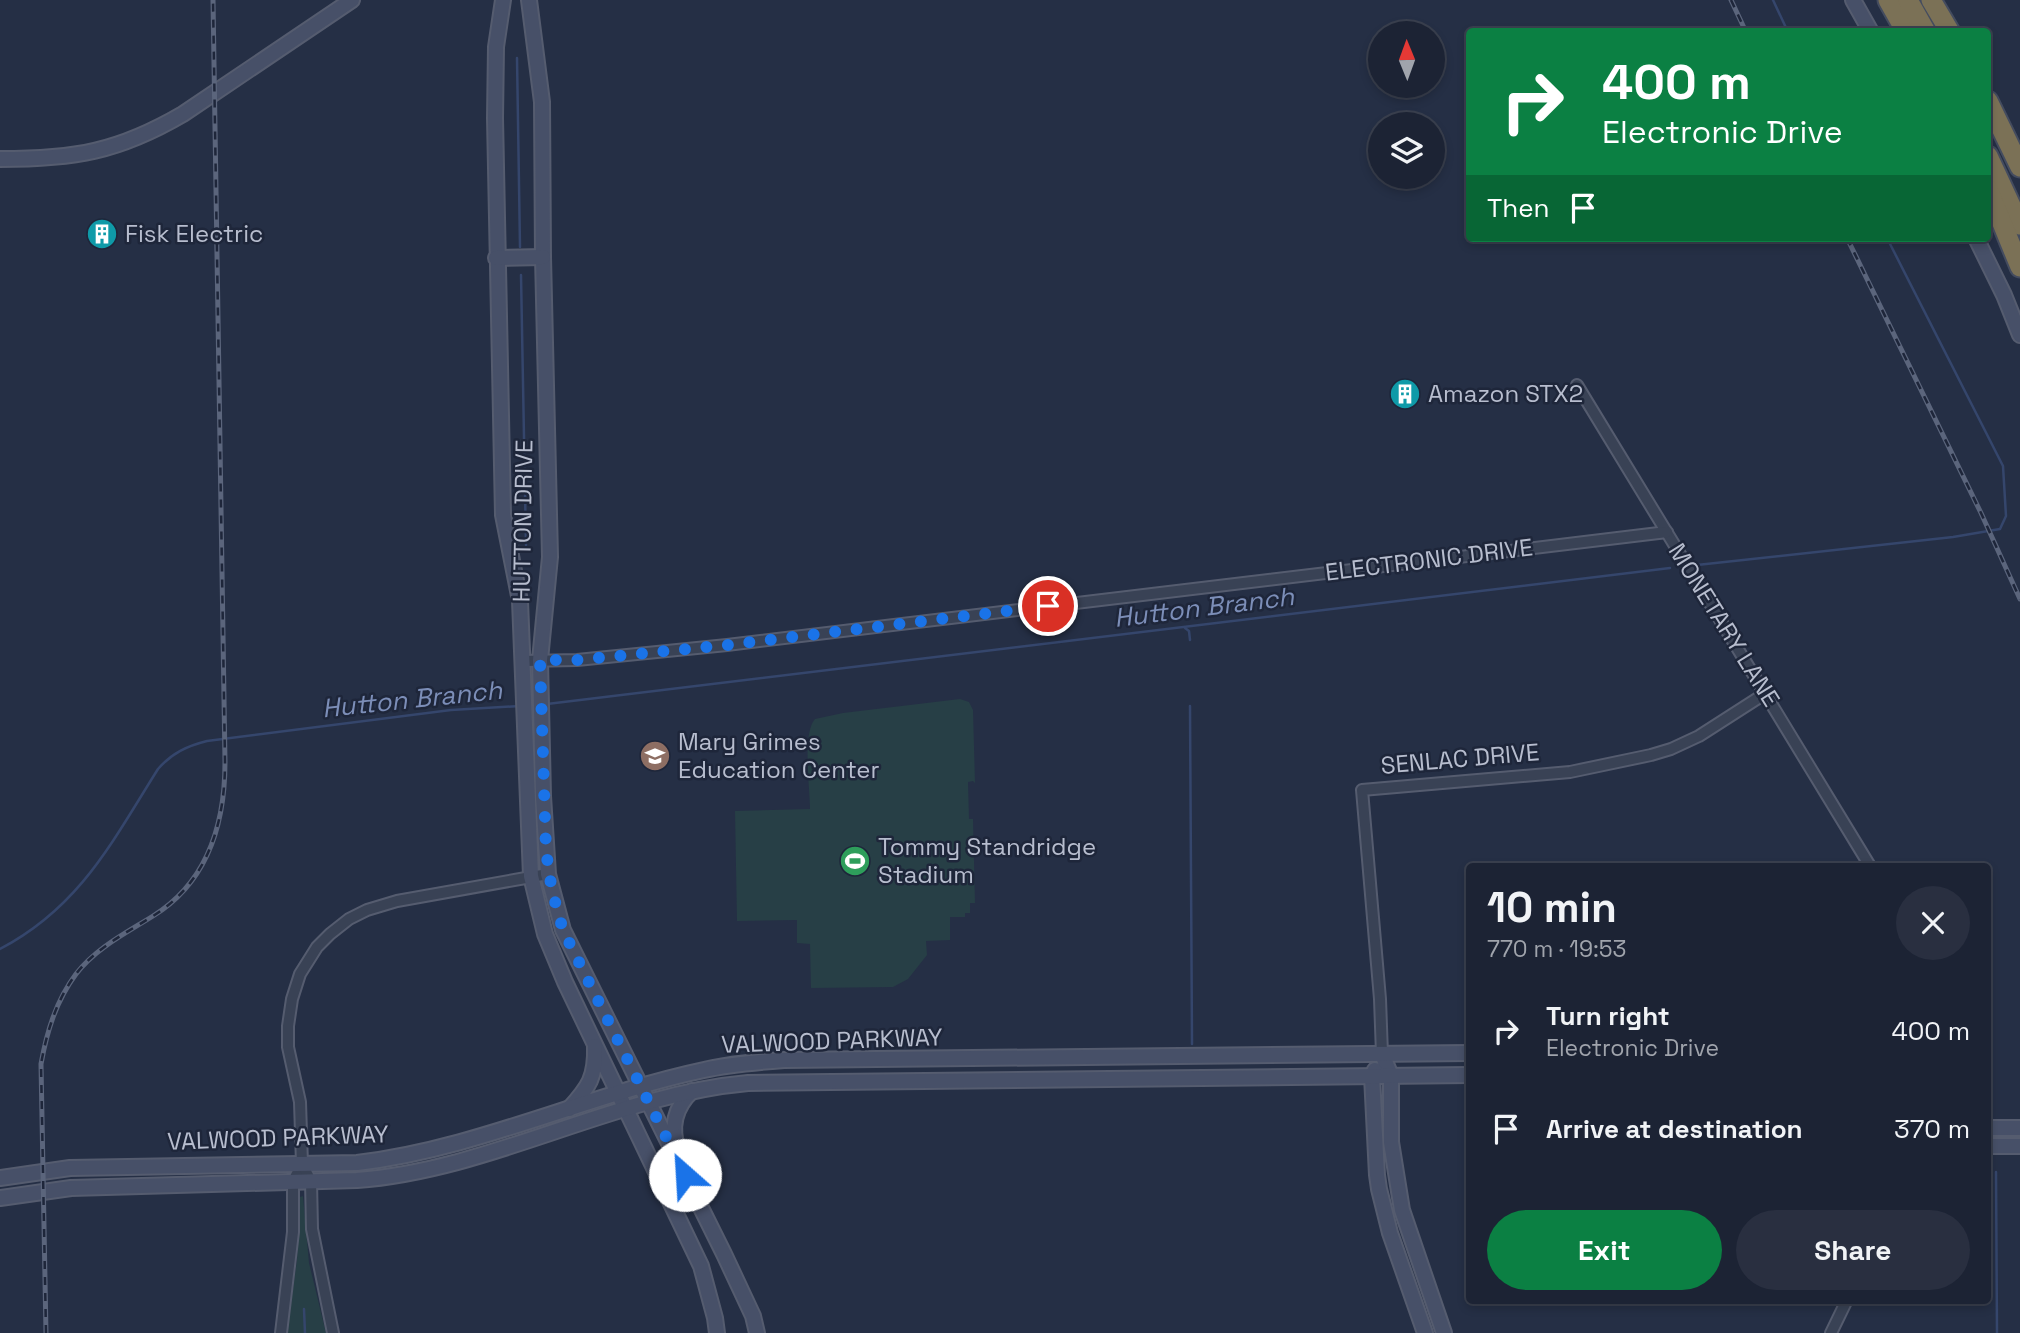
<!DOCTYPE html>
<meta charset="utf-8">
<style>
:root{--surface:#1c2334;--page:#292f40;--text:#f1f3f6;--muted:#a0a4ac;--line:#3a404f;--accent:#0b8043}
body{margin:0;font-family:"Space Grotesk",sans-serif;background:var(--page);color:var(--text);height:100vh;display:flex;flex-direction:column;font-size:26px;white-space:nowrap}
*{box-sizing:border-box;margin:0}
p{font-size:23px;color:var(--muted)}
.icon{flex:none;width:38px;height:38px;fill:none;stroke:currentColor;stroke-width:2;stroke-linecap:round;stroke-linejoin:round}
.map{position:relative;flex:1;overflow:hidden}
.panel{position:absolute;left:1466px;top:863px;width:525px;height:441px;display:flex;flex-direction:column;background:var(--surface);border-radius:7px;box-shadow:0 4px 10px #0003,0 0 0 2px var(--line)}
.panel>*{flex:none}
.hud{position:absolute;left:1466px;top:28px;width:525px;height:214px;border-radius:7px;box-shadow:0 4px 10px #0003,0 0 0 2px var(--line);background:#0b8043;color:#fff;overflow:hidden}
.needle{width:46px;rotate:359deg}
.fabs{position:absolute;left:1368px;top:21px;display:grid;gap:14px}
.fabs a{display:grid;place-items:center;width:77px;height:77px;border-radius:50%;background:var(--surface);box-shadow:0 4px 10px #0003,0 0 0 2px var(--line);font-size:35px}
.pin{position:absolute;display:grid;place-items:center;width:60px;height:60px;color:#fff;margin:-30px;border:4px solid #fff;border-radius:50%;box-shadow:0 2px 7px #0007}
.me{position:absolute;width:77px;margin:-38px;rotate:334deg;stroke-linejoin:round;filter:drop-shadow(0 0 5px #0008)}
.turn{display:flex;align-items:center;gap:24px;height:147px;padding:0 21px;font-size:32px}
.turn .icon{width:91px;height:91px;stroke-width:2.5}
.turn b{display:block;font-size:49px;line-height:60px}
.then{display:flex;align-items:center;height:66px;padding:0 21px;background:#0003;gap:14px;font-size:26px}
.round{display:grid;place-items:center;flex:none;width:74px;height:74px;border-radius:37px;background:var(--page)}
.summary{display:flex;align-items:center;justify-content:space-between;height:119px;padding:0 21px}
h1{font-size:42px;font-weight:800;line-height:52px}
.action{display:flex;gap:14px;margin-top:auto;padding:14px 21px}
.action a{flex:1;height:80px;border-radius:42px;background:var(--accent);color:#fff;font-size:28px;font-weight:800;line-height:80px;text-align:center}
.action a+a{background:var(--page);color:var(--text)}
ul{padding:0;list-style:none}
li{display:flex;align-items:center;gap:21px;height:98px;padding:0 21px}
li div{flex:1}
li b{display:block;font-size:26px}
li em{font-style:normal}
.map>svg:first-child{display:block}
.green{fill:#273f46}
.lines{fill:none;stroke-linecap:round;stroke-linejoin:round}
.stream{stroke:#35466c;stroke-width:2.5}
.street-casing{stroke:#555c6f;stroke-width:14}
.secondary-casing{stroke:#555c6f;stroke-width:18}
.highway-casing{stroke:#444c5f;stroke-width:23}
.street{stroke:#394255;stroke-width:10}
.secondary{stroke:#475068;stroke-width:14}
.highway{stroke:#7b7156;stroke-width:19}
.rail-casing{stroke:#5b657c;stroke-width:5}
.rail{stroke:#1e263a;stroke-width:2.5;stroke-dasharray:8;stroke-linecap:butt}
.route{stroke:#1a73e8;stroke-width:12;stroke-dasharray:0 21.6}
.labels{text-anchor:middle;stroke-width:5;stroke-linejoin:round;paint-order:stroke}
.poi-label{font-size:24px;fill:#b7bdce;stroke:#1e263a;text-anchor:start}
.street-label{font-size:24px;fill:#b7bdce;stroke:#1e263a}
.water-label{font-size:26px;font-style:italic;fill:#7c8eb8;stroke:#1e263a}
</style>
<div class="map">
<svg width="2020" height="1333" viewBox="0 0 2020 1333">
<rect width="100%" height="100%" fill="#252f45"/>
<g class="green">
<path d="M 960,699 L 969,702 L 973,710 L 975,783 L 973,781 L 968,782 L 969,819 L 973,819 L 975,903 L 970,903 L 970,913 L 965,913 L 965,917 L 950,917 L 950,940 L 926,941 L 927,955 L 908,979 L 893,987 L 811,988 L 810,944 L 797,943 L 797,920 L 737,921 L 735,811 L 810,809 C 810,788 802,733 815,719 L 843,713 Z"/>
<path d="M 303,1196 L 309,1263 L 326,1333 L 287,1333 L 297,1260 L 300,1197 Z"/>
</g>
<g class="lines">
<g class="stream">
<path d="M 1773,0 L 1788,32"/>
<path d="M 517,58 L 520,247"/>
<path d="M 521,275 L 526,545"/>
<path d="M 1697,565 L 1953,537 L 2000,529 L 2006,516 L 2003,466 L 1887,238"/>
<path d="M 1185,628 L 1189,631 L 1190,640"/>
<path d="M 532,685 L 532,705"/>
<path d="M 547,704 L 1670,568"/>
<path d="M 1190,706 L 1192,1044"/>
<path d="M 0,949 C 80,907 112,842 158,769 C 172,753 187,746 207,741 L 451,710 L 520,706"/>
<path d="M 1996,1172 L 1997,1333"/>
<path d="M 304,1309 L 305,1333"/>
</g>
<g class="street-casing">
<g id="street">
<path d="M 1577,385 L 1870,866"/>
<path d="M 524,661 L 577,660 L 727,645 L 1667,532"/>
<path d="M 1382,1054 L 1380,999 L 1362,790 L 1570,772 L 1651,755 L 1671,749 L 1699,736 L 1766,693"/>
<path d="M 281,1333 L 293,1232 L 293,1181 L 302,1164"/>
<path d="M 333,1333 L 312,1229 L 311,1181 L 302,1164 L 300,1102 L 288,1047 L 288,1026 L 292,999 L 300,974 L 317,947 L 330,934 L 349,919 L 367,910 L 397,901 L 548,874"/>
<path d="M 1831,1333 L 1847,1300"/>
</g>
</g>
<g class="secondary-casing">
<g id="secondary">
<path d="M 503,0 L 496,47 L 495,118 L 503,515 L 520,601 L 531,876 L 545,934 L 565,982 L 701,1266 L 715,1318 L 717,1333"/>
<path d="M 529,0 L 542,102 L 543,257 L 550,557 L 540,660 L 543,796 L 548,874 L 563,930 L 724,1254 L 753,1316 L 757,1333"/>
<path d="M 1853,0 L 1871,32"/>
<path d="M 0,159 C 74,159 118,152 183,114 L 352,0"/>
<path d="M 1976,238 L 2004,295 L 2020,335"/>
<path d="M 496,258 L 543,257"/>
<path d="M 1382,1054 L 1391,1076 L 1391,1142 L 1402,1210 L 1444,1333"/>
<path d="M 1375,1070 L 1372,1076 L 1377,1175 L 1379,1189 L 1390,1233 L 1425,1333"/>
<path d="M 569,1109 C 589,1087 596,1077 595,1046"/>
<path d="M 1988,1128 L 2020,1128"/>
<path d="M 1988,1146 L 2020,1146"/>
<path d="M 678,1150 C 670,1128 675,1107 692,1091"/>
<path d="M 0,1178 L 70,1168 L 357,1163 C 476,1149 587,1095 704,1070 C 730,1064 757,1062 784,1060 L 1470,1053"/>
<path d="M 0,1198 L 71,1188 L 357,1180 C 492,1170 613,1095 748,1083 L 1470,1075"/>
</g>
</g>
<g class="highway-casing">
<g id="highway">
<path d="M 1888,0 L 1906,32"/>
<path d="M 1908,0 L 1926,32"/>
<path d="M 1931,0 L 1950,32"/>
<path d="M 1988,101 L 2020,167"/>
<path d="M 1988,156 L 2020,225"/>
<path d="M 1988,189 L 2020,267"/>
</g>
</g>
<use href="#street" class="street"/>
<use href="#secondary" class="secondary"/>
<use href="#highway" class="highway"/>
<g class="rail-casing">
<g id="rail">
<path d="M 1731,0 L 1746,32"/>
<path d="M 1847,238 L 1981,513 L 2020,599"/>
<path d="M 46,1333 L 41,1064 C 47,1031 56,1001 76,974 C 96,948 126,933 153,916 C 208,882 225,823 225,762 L 213,0"/>
</g>
</g>
<use href="#rail" class="rail"/>
</g>
<g class="lines">
<path class="route" d="M 685,1175 L 563,930 L 552,891 L 546,851 L 540,660 L 577,660 L 727,645 L 1048,606"/>
</g>
<defs>
<g id="building-disc" transform="scale(1.575)"><circle r="9.5" fill="#0f9aa8" stroke="#1e263a"/><path d="M-4-6H4V6H1V3H-1V6H-4ZM-2.5-4.3h1.7v1.8h-1.7ZM.8-4.3h1.7v1.8H.8ZM-2.5-1h1.7V.8h-1.7ZM.8-1h1.7V.8H.8Z" fill="#fff"/></g>
<g id="school-disc" transform="scale(1.575)"><circle r="9.5" fill="#8d6e63" stroke="#1e263a"/><path d="M0-5L7-2L0 1L-7-2ZM-4 1L0 2.5L4 1V4Q0 6-4 4Z" fill="#fff"/></g>
<g id="stadium-disc" transform="scale(1.575)"><circle r="9.5" fill="#2e9e5b" stroke="#1e263a"/><path d="M0-5a6.5 5 0 1 0 0 10a6.5 5 0 1 0 0-10ZM-3.5-1.8h7v3.6h-7Z" fill="#fff"/></g>
</defs>
<g fill-rule="evenodd">
<use href="#building-disc" x="102" y="234"/>
<use href="#building-disc" x="1405" y="394"/>
<use href="#school-disc" x="655" y="756"/>
<use href="#stadium-disc" x="855" y="861"/>
</g>
<g class="labels">
<g class="poi-label">
<text x="125" y="242">Fisk Electric</text>
<text x="1428" y="402">Amazon STX2</text>
<text x="678" y="750">Mary Grimes<tspan x="678" dy="28">Education Center</tspan></text>
<text x="878" y="855">Tommy Standridge<tspan x="878" dy="28">Stadium</tspan></text>
</g>
<g class="street-label">
<text transform="translate(523 521) rotate(-89)" y="8">HUTTON DRIVE</text>
<text transform="translate(1429 560) rotate(-7)" y="8">ELECTRONIC DRIVE</text>
<text transform="translate(1724 625) rotate(58)" y="8">MONETARY LANE</text>
<text transform="translate(1460 759) rotate(-5)" y="8">SENLAC DRIVE</text>
<text transform="translate(832 1041) rotate(-2)" y="8">VALWOOD PARKWAY</text>
<text transform="translate(278 1138) rotate(-2)" y="8">VALWOOD PARKWAY</text>
</g>
<g class="water-label">
<text transform="translate(1204 607) rotate(-7)" y="9">Hutton Branch</text>
<text transform="translate(412 699) rotate(-6)" y="9">Hutton Branch</text>
</g>
</g>
</svg>
<div class="fabs">
<a><svg class="needle" viewBox="-14 -14 28 28"><path d="M0-13l5 13h-10z" fill="#e53935"/><path d="M0 13l5-13h-10z" fill="#a0a4ac"/></svg></a>
<a><svg class="icon" aria-label="layers" viewBox="0 0 24 24"><path d="M12 4l9 5-9 5-9-5zM3 14l9 5 9-5"/></svg></a>
</div>
<div class="pin" style="left:1048px;top:606px;background:#d93025"><svg class="icon" aria-label="arrive" viewBox="0 0 24 24"><path d="M6 21V4h12l-3 4 3 4H6"/></svg></div>
<svg class="me" style="left:685px;top:1175px" viewBox="-20 -20 40 40"><circle r="19" fill="#fff"/><path d="M0-13L10 11 0 6-10 11z" fill="#1a73e8"/></svg>
<div class="hud">
<div class="turn"><svg class="icon" aria-label="right" viewBox="0 0 24 24"><path d="M7 20v-9h11M14 6l5 5-5 5"/></svg><div><b>400 m</b>Electronic Drive</div></div>
<div class="then">Then<svg class="icon" aria-label="arrive" viewBox="0 0 24 24"><path d="M6 21V4h12l-3 4 3 4H6"/></svg></div>
</div>
<section class="panel">
<div class="summary"><div><h1>10 min</h1><p>770 m · 19:53</p></div><a class="round"><svg class="icon" aria-label="close" viewBox="0 0 24 24"><path d="M6 6l12 12M18 6L6 18"/></svg></a></div>
<ul>
<li><svg class="icon" aria-label="right" viewBox="0 0 24 24"><path d="M7 20v-9h11M14 6l5 5-5 5"/></svg><div><b>Turn right</b><p>Electronic Drive</p></div><em>400 m</em></li>
<li><svg class="icon" aria-label="arrive" viewBox="0 0 24 24"><path d="M6 21V4h12l-3 4 3 4H6"/></svg><div><b>Arrive at destination</b></div><em>370 m</em></li>
</ul>
<div class="action"><a>Exit</a><a>Share</a></div>
</section>
</div>
